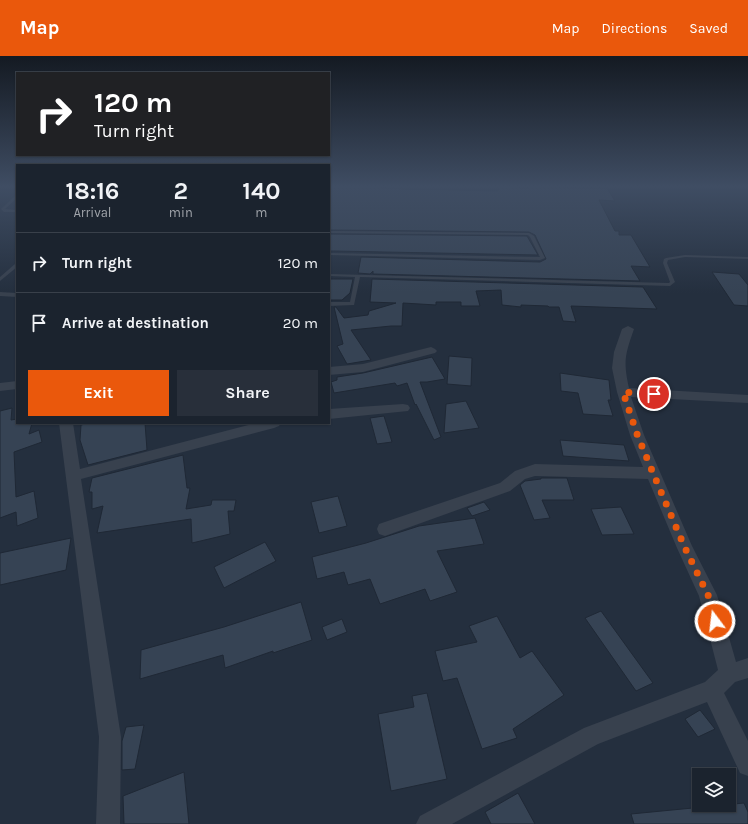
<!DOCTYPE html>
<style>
:root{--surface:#1b232e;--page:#282f3a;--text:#f1f3f6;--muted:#a0a4aa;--line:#39404a;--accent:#ea580c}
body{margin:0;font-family:Karla,sans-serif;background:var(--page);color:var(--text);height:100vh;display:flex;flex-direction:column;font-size:15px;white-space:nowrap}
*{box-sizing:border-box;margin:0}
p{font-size:13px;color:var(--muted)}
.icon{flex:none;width:22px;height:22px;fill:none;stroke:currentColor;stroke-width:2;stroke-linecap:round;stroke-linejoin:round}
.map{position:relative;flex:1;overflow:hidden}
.drawer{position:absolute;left:16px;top:108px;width:314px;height:260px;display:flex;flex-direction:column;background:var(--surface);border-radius:0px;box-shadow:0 1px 3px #0004,0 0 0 1px var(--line)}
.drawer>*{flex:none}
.hud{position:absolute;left:16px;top:16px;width:314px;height:84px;border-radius:0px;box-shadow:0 1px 3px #0004,0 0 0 1px var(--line);background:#202124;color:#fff;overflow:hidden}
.buttons{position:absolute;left:692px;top:712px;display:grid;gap:8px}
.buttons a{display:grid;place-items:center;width:44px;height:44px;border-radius:0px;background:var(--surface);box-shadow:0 1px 3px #0004,0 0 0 1px var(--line);font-size:20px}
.pin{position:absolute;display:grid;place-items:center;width:34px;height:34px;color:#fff;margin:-17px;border:2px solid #fff;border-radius:50%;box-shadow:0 1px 4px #0007}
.me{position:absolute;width:44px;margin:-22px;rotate:345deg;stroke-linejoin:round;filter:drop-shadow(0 0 3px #0008)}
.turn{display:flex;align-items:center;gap:14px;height:84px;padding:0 12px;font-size:18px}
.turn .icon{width:52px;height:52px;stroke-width:2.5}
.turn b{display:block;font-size:28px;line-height:34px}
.eta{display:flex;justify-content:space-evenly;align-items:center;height:68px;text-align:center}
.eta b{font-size:24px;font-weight:700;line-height:28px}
.action{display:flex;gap:8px;margin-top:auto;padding:8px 12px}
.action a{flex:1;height:46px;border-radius:0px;background:var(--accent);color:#fff;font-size:16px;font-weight:700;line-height:46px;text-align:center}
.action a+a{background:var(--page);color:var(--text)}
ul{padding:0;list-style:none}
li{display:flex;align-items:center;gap:12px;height:60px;padding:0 12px;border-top:1px solid var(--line)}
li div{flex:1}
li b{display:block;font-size:15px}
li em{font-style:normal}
header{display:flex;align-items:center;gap:24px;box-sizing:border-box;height:56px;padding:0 20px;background:var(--accent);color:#fff}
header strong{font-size:19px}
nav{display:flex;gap:22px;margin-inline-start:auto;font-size:14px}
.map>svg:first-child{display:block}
.building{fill:#364354;stroke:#1f2835}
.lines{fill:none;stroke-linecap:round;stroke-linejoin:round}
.lane{fill:#38414e;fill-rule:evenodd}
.street{fill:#38414e;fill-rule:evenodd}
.route{stroke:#ea580c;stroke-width:7;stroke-dasharray:0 12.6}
</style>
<header>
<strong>Map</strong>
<nav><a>Map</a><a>Directions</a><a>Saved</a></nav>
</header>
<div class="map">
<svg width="748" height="768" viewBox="0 0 748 768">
<rect width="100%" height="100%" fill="#242f3e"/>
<g class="building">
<path d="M 362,130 L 405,133 L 498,135 L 499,130 L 528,132 L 528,131 L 607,132 L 615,145 L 599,144 L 615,175 L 619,175 L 619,179 L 631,179 L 650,211 L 631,210 L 640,225 L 373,218 L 373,215 L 370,218 L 358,217 L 361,201 L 540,206 L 546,203 L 535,179 L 529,176 L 329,174 L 329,131 Z"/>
<path d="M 329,178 L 527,180 L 538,199 L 334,195 L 329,195 Z"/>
<path d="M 712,216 L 739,218 L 748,229 L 748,250 L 734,249 Z"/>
<path d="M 329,223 L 353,223 L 350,237 L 342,244 L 329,244 Z"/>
<path d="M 372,223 L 643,231 L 657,253 L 571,250 L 576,266 L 563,265 L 559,251 L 549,251 L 548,250 L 521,249 L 521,251 L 502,249 L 501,234 L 476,235 L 480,250 L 461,250 L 461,246 L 436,246 L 436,249 L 403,247 L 402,270 L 391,270 L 351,274 L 371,304 L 347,308 L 337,290 L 343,288 L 334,251 L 336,251 L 344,262 L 368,259 L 369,255 L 396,247 L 370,246 Z"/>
<path d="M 449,300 L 472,302 L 471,330 L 447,328 Z"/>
<path d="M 432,301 L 445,323 L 427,326 L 420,326 L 441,381 L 434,384 L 416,348 L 415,349 L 407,327 L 397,330 L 395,327 L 334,337 L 331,326 L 337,324 L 337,321 L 363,317 Z"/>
<path d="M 560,317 L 609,324 L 611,344 L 608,344 L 613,360 L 583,358 L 578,337 L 561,335 Z"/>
<path d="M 466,345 L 479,372 L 444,377 L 446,348 Z"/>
<path d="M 12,352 L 11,364 L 17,363 L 17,367 L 32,367 L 29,378 L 39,374 L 42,386 L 14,396 L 16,441 L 34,435 L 38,462 L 17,470 L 16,456 L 0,462 L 0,355 Z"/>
<path d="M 384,360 L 392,386 L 377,388 L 370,362 Z"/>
<path d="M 90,367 L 145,367 L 147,394 L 88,409 L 80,384 L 81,369 Z"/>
<path d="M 560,384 L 624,389 L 629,405 L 563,400 Z"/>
<path d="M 183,399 L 187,432 L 190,432 L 186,453 L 211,449 L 212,444 L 236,444 L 234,455 L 228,455 L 230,478 L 192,487 L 191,463 L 97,477 L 103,450 L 92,453 L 92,436 L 89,436 L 92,422 Z"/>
<path d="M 541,422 L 567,422 L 574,444 L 542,444 L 550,462 L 534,464 L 520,429 L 525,425 L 541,423 Z"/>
<path d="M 338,440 L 347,470 L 319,477 L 311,446 Z"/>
<path d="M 484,446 L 490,454 L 472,460 L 467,452 Z"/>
<path d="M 621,451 L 634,478 L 602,479 L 591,453 Z"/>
<path d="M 475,462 L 484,488 L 437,495 L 457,536 L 430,545 L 425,533 L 380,548 L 370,523 L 348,529 L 344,516 L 317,523 L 312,501 L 366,487 L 419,470 Z"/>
<path d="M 71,482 L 66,514 L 0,529 L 0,497 Z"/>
<path d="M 265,486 L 276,505 L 224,532 L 214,511 Z"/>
<path d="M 301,546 L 312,584 L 273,597 L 273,595 L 225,612 L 223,599 L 140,623 L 141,594 L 224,571 Z"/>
<path d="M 601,555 L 653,627 L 636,635 L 585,562 Z"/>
<path d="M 497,560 L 520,602 L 532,595 L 564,639 L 513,673 L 517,682 L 482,693 L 457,622 L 443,625 L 435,595 L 477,586 L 469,570 Z"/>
<path d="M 342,563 L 347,576 L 327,584 L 322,571 Z"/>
<path d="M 427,637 L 447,723 L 391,735 L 378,658 L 414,651 L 412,640 Z"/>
<path d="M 700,654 L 715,673 L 698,681 L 685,663 Z"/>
<path d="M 144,669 L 135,713 L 122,714 L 122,685 L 126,671 Z"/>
<path d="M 184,716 L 189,768 L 124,768 L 123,740 Z"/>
<path d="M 518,737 L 535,768 L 491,768 L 485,756 Z"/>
<path d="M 744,747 L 748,756 L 748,768 L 634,768 L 631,758 Z"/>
</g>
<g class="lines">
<g class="lane">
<path d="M 16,139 L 17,139 L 17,142 L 5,153 L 17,154 L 17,156 L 4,156 L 1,153 L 2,152 Z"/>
<path d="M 329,175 L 529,177 L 534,180 L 545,202 L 540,204 L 329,199 L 329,197 L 540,201 L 530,181 L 528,179 L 329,177 Z"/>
<path d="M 685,199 L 748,201 L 748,203 L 685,201 L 668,204 L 667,207 L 675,226 L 670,230 L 360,221 L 354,249 L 329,250 L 329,246 L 350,246 L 355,221 L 329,220 L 329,218 L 669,227 L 670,226 L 663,207 L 664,203 L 666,202 Z"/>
<path d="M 15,208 L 17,208 L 17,211 L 0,225 L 0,221 Z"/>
<path d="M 0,236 L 17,237 L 17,241 L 0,240 Z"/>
</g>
<g class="street">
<path d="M 628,270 L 634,273 C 625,299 623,305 629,332 L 748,339 L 748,347 L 631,341 L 644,379 L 692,490 L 717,539 L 736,606 L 748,602 L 748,622 L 735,626 L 724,637 L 748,685 L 748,720 L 740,717 L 707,646 L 598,688 L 452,768 L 416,768 L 420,760 L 584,672 L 705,626 L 718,614 L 699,540 L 677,492 L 648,423 L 535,420 L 525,423 L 510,435 L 385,480 L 379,478 L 377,473 L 379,468 L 500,427 L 515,415 L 535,408 L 643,411 L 630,379 L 617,336 L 612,312 L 614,296 L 622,273 Z"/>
<path d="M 431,291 L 435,293 L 437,295 L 435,297 L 363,316 L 329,319 L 329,311 L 363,308 Z"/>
<path d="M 17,325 L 17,333 L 0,335 L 0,327 Z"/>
<path d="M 403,348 L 408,349 L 410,352 L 408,355 L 329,363 L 329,353 Z"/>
<path d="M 59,367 L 73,367 L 80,413 L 256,367 L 281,367 L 279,370 L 274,372 L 81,423 L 121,681 L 120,768 L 96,768 L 99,681 Z"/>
</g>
</g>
<linearGradient id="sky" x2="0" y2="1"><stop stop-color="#141a22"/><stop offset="0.55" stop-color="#3f4d63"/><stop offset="1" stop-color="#3f4d63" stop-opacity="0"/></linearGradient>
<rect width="748" height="237" fill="url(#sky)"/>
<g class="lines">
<path class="route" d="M 654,338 L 623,336 L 637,378 L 653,417 L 685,492 L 708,539 L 715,565"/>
</g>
</svg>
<div class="buttons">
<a><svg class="icon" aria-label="layers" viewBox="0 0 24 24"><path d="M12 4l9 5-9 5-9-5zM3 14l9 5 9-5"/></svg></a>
</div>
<div class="pin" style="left:654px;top:338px;background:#d93025"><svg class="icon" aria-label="arrive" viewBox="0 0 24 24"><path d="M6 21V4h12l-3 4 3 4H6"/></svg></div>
<svg class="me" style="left:715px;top:565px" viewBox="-20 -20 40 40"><circle r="17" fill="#ea580c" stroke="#fff" stroke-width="3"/><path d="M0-11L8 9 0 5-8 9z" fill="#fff"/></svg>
<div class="hud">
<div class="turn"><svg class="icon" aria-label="right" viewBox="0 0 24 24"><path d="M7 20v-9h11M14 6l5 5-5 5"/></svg><div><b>120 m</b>Turn right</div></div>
</div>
<section class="drawer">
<div class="eta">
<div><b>18:16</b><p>Arrival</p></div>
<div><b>2</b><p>min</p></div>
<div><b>140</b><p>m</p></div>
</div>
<ul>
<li><svg class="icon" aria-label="right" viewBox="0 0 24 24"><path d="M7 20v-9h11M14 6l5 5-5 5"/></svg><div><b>Turn right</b></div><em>120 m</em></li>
<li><svg class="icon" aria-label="arrive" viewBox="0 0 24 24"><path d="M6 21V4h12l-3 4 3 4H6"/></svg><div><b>Arrive at destination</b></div><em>20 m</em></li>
</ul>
<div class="action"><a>Exit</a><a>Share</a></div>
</section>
</div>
